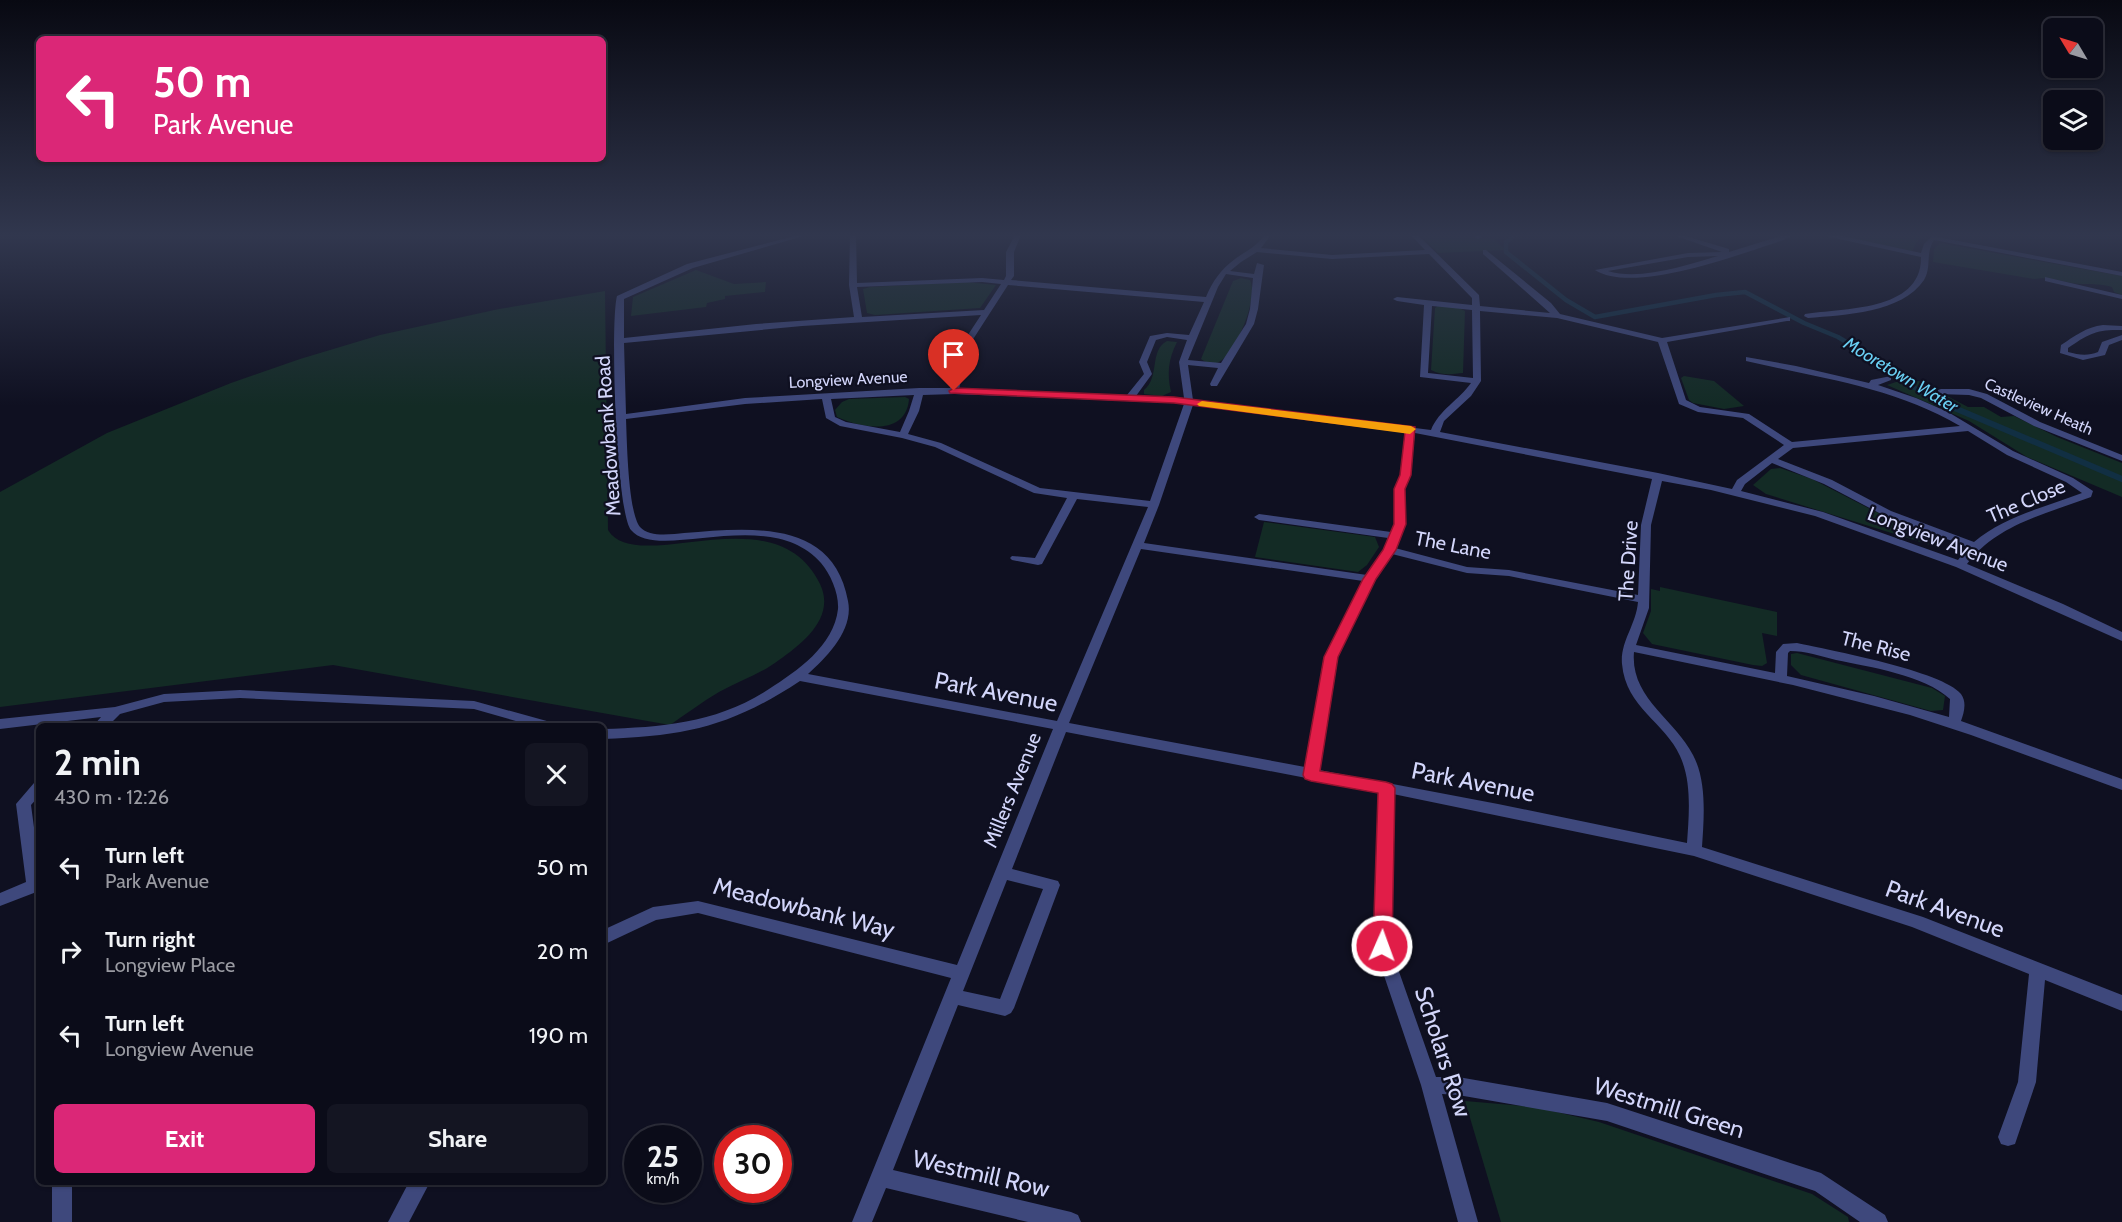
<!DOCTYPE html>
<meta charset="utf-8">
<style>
:root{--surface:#0b0c19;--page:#141522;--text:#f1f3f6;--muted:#9a9ba2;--line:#2b2c38;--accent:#db2777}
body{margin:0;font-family:Cabin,sans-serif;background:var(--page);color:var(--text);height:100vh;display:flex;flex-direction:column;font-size:22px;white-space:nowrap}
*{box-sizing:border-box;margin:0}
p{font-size:20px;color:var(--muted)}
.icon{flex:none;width:33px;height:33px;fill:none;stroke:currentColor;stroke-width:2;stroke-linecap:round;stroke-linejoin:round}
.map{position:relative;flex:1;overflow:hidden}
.details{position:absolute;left:36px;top:723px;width:570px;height:462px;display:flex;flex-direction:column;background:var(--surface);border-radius:9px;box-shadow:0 2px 4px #0004,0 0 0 2px var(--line)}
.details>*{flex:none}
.guide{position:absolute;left:36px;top:36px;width:570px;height:126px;border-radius:9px;box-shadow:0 2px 4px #0004,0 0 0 2px var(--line);background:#db2777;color:#fff;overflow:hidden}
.needle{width:39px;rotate:308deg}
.fabs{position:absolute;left:2043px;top:18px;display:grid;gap:12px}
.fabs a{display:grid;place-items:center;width:60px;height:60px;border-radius:9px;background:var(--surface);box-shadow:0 2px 4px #0004,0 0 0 2px var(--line);font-size:30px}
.speed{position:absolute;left:624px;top:1125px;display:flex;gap:12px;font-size:30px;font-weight:700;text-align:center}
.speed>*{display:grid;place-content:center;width:78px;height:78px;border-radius:50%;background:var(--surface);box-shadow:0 2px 4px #0004,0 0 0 2px var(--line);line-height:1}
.speed small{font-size:15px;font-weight:400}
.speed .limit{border:9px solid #d22;background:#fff;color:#111}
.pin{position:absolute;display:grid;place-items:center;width:51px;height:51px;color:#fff;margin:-62px -26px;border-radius:50% 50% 50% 0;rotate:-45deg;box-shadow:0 0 6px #0007}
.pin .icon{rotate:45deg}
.me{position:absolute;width:66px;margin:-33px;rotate:2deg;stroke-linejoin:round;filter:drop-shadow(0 0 4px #0008)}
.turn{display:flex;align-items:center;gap:21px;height:126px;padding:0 18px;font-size:27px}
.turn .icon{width:78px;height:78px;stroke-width:2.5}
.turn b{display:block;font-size:42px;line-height:51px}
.round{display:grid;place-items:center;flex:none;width:63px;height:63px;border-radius:9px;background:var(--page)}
.overview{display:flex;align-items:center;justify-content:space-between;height:102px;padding:0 18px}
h1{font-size:36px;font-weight:800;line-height:45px}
.action{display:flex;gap:12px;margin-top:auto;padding:12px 18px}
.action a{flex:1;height:69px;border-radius:9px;background:var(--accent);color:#fff;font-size:24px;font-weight:800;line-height:69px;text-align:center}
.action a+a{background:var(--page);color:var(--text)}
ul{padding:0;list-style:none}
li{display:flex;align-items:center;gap:18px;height:84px;padding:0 18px}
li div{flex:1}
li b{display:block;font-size:22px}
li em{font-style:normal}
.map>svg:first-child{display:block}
.green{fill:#132b25}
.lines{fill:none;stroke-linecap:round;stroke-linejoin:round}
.stream-far1{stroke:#112f43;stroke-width:4.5}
.stream{stroke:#112f43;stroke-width:6}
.street{fill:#3e487c;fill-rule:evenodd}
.route{fill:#e11d48;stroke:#92132f;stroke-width:1.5}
.slow{fill:#f59e0b}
.labels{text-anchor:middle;stroke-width:4.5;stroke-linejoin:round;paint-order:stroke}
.far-street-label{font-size:16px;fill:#d3d6fb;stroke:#0f1021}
.far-water-label{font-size:18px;font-style:italic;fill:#69cff3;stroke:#0f1021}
.street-label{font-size:20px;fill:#d3d6fb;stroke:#0f1021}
.near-street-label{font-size:24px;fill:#d3d6fb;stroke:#0f1021}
</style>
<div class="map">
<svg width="2122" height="1222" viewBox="0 0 2122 1222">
<rect width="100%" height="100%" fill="#0f1021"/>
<g class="green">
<path d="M 1420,235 L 1469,235 L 1475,239 L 1494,239 L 1506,250 L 1438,253 Z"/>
<path d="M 1837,235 L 1924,235 L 1917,241 L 1912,251 Z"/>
<path d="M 1940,243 L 2122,276 L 2122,295 L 2114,292 L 2112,287 C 2101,284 2094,284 2083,284 C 2065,284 2054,276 2034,279 L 1933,262 L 1934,249 Z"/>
<path d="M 696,270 L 734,284 L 766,282 L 765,292 L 725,296 L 725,299 L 707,303 L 706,307 L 631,316 L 633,297 Z"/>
<path d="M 1241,278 L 1250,280 C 1259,297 1236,354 1219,362 C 1213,365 1206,363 1201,359 L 1233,281 Z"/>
<path d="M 966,282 L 996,285 L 980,308 L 875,315 L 867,313 L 863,289 L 870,287 Z"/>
<path d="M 605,291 L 608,530 C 637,578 775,491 820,584 C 836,617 803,643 779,660 C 761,674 739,681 719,692 C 702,702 686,714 670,725 L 333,665 L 0,707 L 0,492 L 107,433 L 231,383 L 300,359 L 380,335 L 499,309 Z"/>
<path d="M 1438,306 L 1457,307 L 1465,311 L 1463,373 C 1453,374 1442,376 1431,370 L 1435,308 Z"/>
<path d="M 1167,341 L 1177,342 C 1168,360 1167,373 1171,392 L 1162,396 L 1144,394 L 1144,390 C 1160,378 1149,350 1167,341 Z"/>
<path d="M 1684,376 L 1714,381 L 1744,406 L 1724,409 L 1693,403 L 1689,400 L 1681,378 Z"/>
<path d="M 1919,381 L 1968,407 L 1984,407 L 2001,417 L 2014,416 L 2057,437 L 2122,463 L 2122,497 L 2027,457 L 1969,421 L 1887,385 L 1896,382 Z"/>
<path d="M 905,397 L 909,399 C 906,437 861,428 837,417 L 835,410 L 842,402 L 849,399 Z"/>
<path d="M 1780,468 L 1812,479 L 1874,511 L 1936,537 L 1930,545 L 1766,494 L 1753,485 L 1771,469 Z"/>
<path d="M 1264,522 L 1375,537 L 1379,547 L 1367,565 L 1358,572 L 1255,557 Z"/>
<path d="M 1660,587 L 1777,612 L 1777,636 L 1762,633 L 1767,663 L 1762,666 L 1753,665 L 1652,644 L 1643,633 L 1651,611 L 1651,589 L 1660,591 Z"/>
<path d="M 1797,653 L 1932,688 L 1945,696 L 1943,710 L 1931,711 L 1801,675 L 1791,665 L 1791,654 Z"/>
<path d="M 1465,1101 L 1535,1107 L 1599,1122 L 1812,1194 L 1848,1217 L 1849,1222 L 1501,1222 Z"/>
</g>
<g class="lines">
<path class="stream-far1" d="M 1515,235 L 1506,242 L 1506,252 L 1566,300 L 1595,317 L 1716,295 L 1745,292 L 1804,323 L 1838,337 L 1894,371 L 1907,384 L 1923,392"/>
<path class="stream" d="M 1920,391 L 1945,404 L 2122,479"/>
<g class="street">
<path d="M 798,235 L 807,235 L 693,268 L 624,299 L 624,338 L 756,324 L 854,317 L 849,285 L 850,235 L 856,235 L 857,283 L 982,278 L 1004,280 L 1006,276 L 1006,252 L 1015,235 L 1021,235 L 1014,252 L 1014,276 L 1011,280 L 1206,297 C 1212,282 1221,269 1235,259 C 1249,249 1253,249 1265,235 L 1271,235 L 1261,248 L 1332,255 L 1425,250 L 1411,235 L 1418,235 L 1479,295 L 1480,306 L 1550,313 L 1483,254 L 1483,250 L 1486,250 L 1551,303 L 1560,314 L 1662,338 L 1790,317 L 1790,321 L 1787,321 L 1667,342 L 1686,400 L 1700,407 L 1749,414 L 1792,442 L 1960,426 C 1894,387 1819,378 1746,361 L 1746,357 L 1796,366 L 1869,383 L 1871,380 L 1891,376 L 1891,380 L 1878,385 L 1916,398 L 1948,412 L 2013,451 L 2073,478 L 2093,491 L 2091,497 C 2046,514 1997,524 1967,564 L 2063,604 L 2122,632 L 2122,641 L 1956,567 L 1815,516 L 1711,490 L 1662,481 L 1651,525 L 1649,608 L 1636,645 L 1775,673 L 1776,652 L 1783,644 L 1797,643 C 1829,650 1943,671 1961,694 C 1967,702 1964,713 1961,721 L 2122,779 L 2122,790 L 1971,735 L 1910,715 L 1793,685 L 1634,652 C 1630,698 1675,719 1693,755 C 1707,781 1704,818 1702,847 L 1923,917 L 2122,995 L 2122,1011 L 2045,980 L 2036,1082 L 2015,1144 L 2008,1146 L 2001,1144 L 1998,1137 L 2018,1082 L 2029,974 L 1912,927 L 1694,856 L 1393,794 L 1390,946 L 1436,1077 L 1458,1077 L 1607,1103 L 1821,1173 L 1885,1215 L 1888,1222 L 1860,1222 L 1815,1191 L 1607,1121 L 1458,1095 L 1442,1094 L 1478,1222 L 1458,1222 L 1421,1085 L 1374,946 L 1379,792 L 1066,732 L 1012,869 L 1058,881 L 1060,885 L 1014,1008 L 1011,1013 L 1005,1016 L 958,1005 L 893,1170 L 1071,1212 L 1078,1215 L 1081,1222 L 1028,1222 L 886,1188 L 872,1222 L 852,1222 L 951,978 L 698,913 L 656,920 L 603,945 L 603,930 L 653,907 L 698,901 L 957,965 L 1053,729 L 800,681 C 730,727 686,736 603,739 L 603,729 C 663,727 717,723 769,689 C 797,671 834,646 838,609 C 839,594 831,575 821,563 C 769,504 658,563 631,530 C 616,512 610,322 617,296 L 687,264 ZM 1257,252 L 1332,259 L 1429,254 L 1472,298 L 1472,305 L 1397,297 L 1393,299 L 1397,301 L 1424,305 L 1420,377 L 1471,383 C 1459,400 1439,410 1431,430 L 1193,400 L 1188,365 L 1218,368 L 1210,384 L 1211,386 L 1217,386 L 1254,324 L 1258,309 L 1264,265 L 1257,263 L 1254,274 L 1230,271 L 1241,262 ZM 1226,274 L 1253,278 L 1250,309 L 1246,324 L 1221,363 L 1188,360 L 1218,287 ZM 982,282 L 1001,284 L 984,310 L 862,317 L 857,287 ZM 1008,285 L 1204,302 L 1189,335 L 1167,333 L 1150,336 L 1139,362 L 1144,374 L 1127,395 L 959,389 L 970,344 ZM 1432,306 L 1472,310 L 1473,378 L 1428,373 ZM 1480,311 L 1557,318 L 1658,342 L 1679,404 L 1698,412 L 1743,418 L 1784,445 L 1737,480 L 1732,489 L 1658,473 L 1440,432 L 1444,421 L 1471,396 L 1481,381 ZM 981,315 L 962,344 L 950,388 L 919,388 L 745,398 L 626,414 L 624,343 L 802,326 ZM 1167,337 L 1187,340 L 1179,362 L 1184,398 L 1136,396 L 1152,374 L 1147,362 L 1156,340 ZM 954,394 L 1174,403 L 1184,404 L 1150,501 L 1040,488 L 941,443 L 908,434 L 919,411 L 923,395 ZM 914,395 L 909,411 L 900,432 L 846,422 L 835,417 L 831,399 ZM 822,399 L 826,418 L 840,426 L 902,438 L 935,447 L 1034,493 L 1067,498 L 1035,558 L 1012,556 L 1010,558 L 1012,560 L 1038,565 L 1042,564 L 1077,499 L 1148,507 L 1057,721 L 808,674 C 827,657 854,630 848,601 C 833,518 749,528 684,533 C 672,534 650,538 640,527 C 628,512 627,441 626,419 L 745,404 ZM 1193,405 L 1406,431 L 1400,475 L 1395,489 L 1395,523 L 1391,532 L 1259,514 L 1254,517 L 1259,520 L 1388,538 L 1383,550 L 1367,575 L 1144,543 L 1159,505 ZM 1968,431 L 2007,455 L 2066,482 L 2082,493 C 2046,507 2004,516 1974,542 L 1891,511 L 1832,480 L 1778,459 L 1793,448 ZM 1415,433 L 1652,479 L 1641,525 L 1638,595 L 1509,570 L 1467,567 L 1395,548 L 1405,523 L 1405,489 L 1410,475 ZM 1772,463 L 1824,484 L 1883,515 L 1968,547 L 1958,560 L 1823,512 L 1741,491 L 1745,484 ZM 1141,549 L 1363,581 L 1325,657 L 1305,767 L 1069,723 ZM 1392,554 L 1467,573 L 1509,576 L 1638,602 C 1636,625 1620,642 1622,664 C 1626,708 1665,722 1680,756 C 1692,782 1689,815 1687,843 L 1498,804 L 1319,770 L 1337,657 L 1376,579 ZM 1790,651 C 1805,651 1821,656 1836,660 C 1870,667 1924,675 1950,699 L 1949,717 L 1874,696 L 1787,676 L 1788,653 ZM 1007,880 L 1043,889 L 1000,999 L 963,991 Z"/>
<path d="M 1473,235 L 1480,235 L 1482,238 L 1477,239 Z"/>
<path d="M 1673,235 L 1682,235 L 1729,249 L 1729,252 L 1784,235 L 1793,235 C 1782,242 1767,245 1754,250 C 1717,262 1629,292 1595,270 L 1688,253 L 1722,252 ZM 1718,256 C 1687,265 1640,281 1608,271 L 1688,257 Z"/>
<path d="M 1827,235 L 1838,235 L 1921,253 L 1924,244 L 1932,236 L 2122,272 L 2122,276 L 1934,240 C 1925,253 1932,267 1924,280 C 1902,313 1844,315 1808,318 L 1804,316 L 1805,314 C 1842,308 1922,312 1921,257 L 1830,237 Z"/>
<path d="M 2045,277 L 2122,295 L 2122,299 L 2045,281 Z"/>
<path d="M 2103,325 L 2122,326 L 2122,330 C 2097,329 2088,334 2068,348 L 2068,352 C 2079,355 2088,356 2098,352 L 2102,342 L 2122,335 L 2122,340 L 2109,345 L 2105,355 L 2083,360 L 2060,353 L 2061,345 C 2075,336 2086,327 2103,325 Z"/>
<path d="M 1941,389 L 1969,389 L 1987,394 L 2040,422 L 2122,455 L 2122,461 L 2034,426 L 1981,398 L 1969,395 L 1938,394 L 1938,390 Z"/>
<path d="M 240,690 L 474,701 L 554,723 L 556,726 L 533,726 L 474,709 L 240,698 L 164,702 L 120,714 L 108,726 L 93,726 L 101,717 L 0,729 L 0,719 L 115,707 L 164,694 Z"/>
<path d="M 39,782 L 39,796 L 31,805 L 39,865 L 39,891 L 0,906 L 0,893 L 26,882 L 16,804 L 34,783 Z"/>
<rect x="52" y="1182" width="20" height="40"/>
<path d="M 409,1182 L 430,1182 L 409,1222 L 388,1222 Z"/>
</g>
</g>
<linearGradient id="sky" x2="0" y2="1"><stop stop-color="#080912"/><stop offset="0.58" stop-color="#31374e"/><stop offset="1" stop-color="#31374e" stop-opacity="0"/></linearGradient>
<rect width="2122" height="406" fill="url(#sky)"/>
<path class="route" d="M 954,388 L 1174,397 L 1415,427 L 1411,475 L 1405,489 L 1406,524 L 1396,550 L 1376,579 L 1338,657 L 1320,771 L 1386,782 L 1392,784 L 1395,788 L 1392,946 L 1389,952 L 1382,954 L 1376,952 L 1373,946 L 1378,793 L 1311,781 L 1305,779 L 1303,775 L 1324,657 L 1363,579 L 1383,550 L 1394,524 L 1394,489 L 1400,475 L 1405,432 L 1174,403 L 950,393 L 949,391 Z"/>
<path class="slow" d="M 1202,401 L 1411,426 L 1416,429 L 1410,434 L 1199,406 L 1197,404 Z"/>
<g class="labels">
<g class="far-street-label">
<text transform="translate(848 379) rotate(-3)" y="6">Longview Avenue</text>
<text transform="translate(2039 406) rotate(24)" y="6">Castleview Heath</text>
</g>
<g class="far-water-label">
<text transform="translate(1901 375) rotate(31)" y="6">Mooretown Water</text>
</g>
<g class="street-label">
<text transform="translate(608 436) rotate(-94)" y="7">Meadowbank Road</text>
<text transform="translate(2026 501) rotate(-23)" y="7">The Close</text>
<text transform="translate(1938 539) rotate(21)" y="7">Longview Avenue</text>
<text transform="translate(1453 545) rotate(11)" y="7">The Lane</text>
<text transform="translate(1628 561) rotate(-86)" y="7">The Drive</text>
<text transform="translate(1876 646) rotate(14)" y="7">The Rise</text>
<text transform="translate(1012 790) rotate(-68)" y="7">Millers Avenue</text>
</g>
<g class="near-street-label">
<text transform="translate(996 692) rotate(11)" y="8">Park Avenue</text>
<text transform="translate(1473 782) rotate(11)" y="8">Park Avenue</text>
<text transform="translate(804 908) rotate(14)" y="8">Meadowbank Way</text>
<text transform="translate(1945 909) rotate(20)" y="8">Park Avenue</text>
<text transform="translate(1443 1052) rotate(72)" y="8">Scholars Row</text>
<text transform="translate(1669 1108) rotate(17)" y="8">Westmill Green</text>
<text transform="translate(981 1174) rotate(13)" y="8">Westmill Row</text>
</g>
</g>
</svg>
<div class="fabs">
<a><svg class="needle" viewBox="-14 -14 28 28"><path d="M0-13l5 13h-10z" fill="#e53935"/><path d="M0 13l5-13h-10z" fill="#9a9ba2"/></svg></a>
<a><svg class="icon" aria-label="layers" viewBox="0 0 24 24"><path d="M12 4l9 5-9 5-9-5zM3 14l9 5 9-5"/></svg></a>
</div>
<div class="speed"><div>25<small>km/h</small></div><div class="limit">30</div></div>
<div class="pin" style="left:954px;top:391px;background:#d93025"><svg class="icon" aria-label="arrive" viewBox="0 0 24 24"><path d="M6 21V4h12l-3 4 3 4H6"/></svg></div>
<svg class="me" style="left:1382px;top:946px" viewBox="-20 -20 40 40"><circle r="17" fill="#e11d48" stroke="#fff" stroke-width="3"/><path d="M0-11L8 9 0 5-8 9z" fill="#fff"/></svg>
<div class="guide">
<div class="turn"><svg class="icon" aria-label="left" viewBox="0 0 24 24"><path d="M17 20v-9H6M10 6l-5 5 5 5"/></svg><div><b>50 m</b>Park Avenue</div></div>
</div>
<section class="details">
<div class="overview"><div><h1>2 min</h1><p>430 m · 12:26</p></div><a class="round"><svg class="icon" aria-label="close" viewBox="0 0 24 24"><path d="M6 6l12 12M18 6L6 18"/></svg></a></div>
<ul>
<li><svg class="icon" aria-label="left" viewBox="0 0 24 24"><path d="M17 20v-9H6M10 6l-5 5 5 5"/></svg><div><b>Turn left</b><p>Park Avenue</p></div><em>50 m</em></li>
<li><svg class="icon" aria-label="right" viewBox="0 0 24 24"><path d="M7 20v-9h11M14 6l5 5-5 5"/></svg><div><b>Turn right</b><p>Longview Place</p></div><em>20 m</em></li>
<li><svg class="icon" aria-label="left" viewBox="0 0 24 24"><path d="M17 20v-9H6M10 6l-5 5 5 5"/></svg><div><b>Turn left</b><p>Longview Avenue</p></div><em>190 m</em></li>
</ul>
<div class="action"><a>Exit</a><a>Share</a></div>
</section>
</div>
